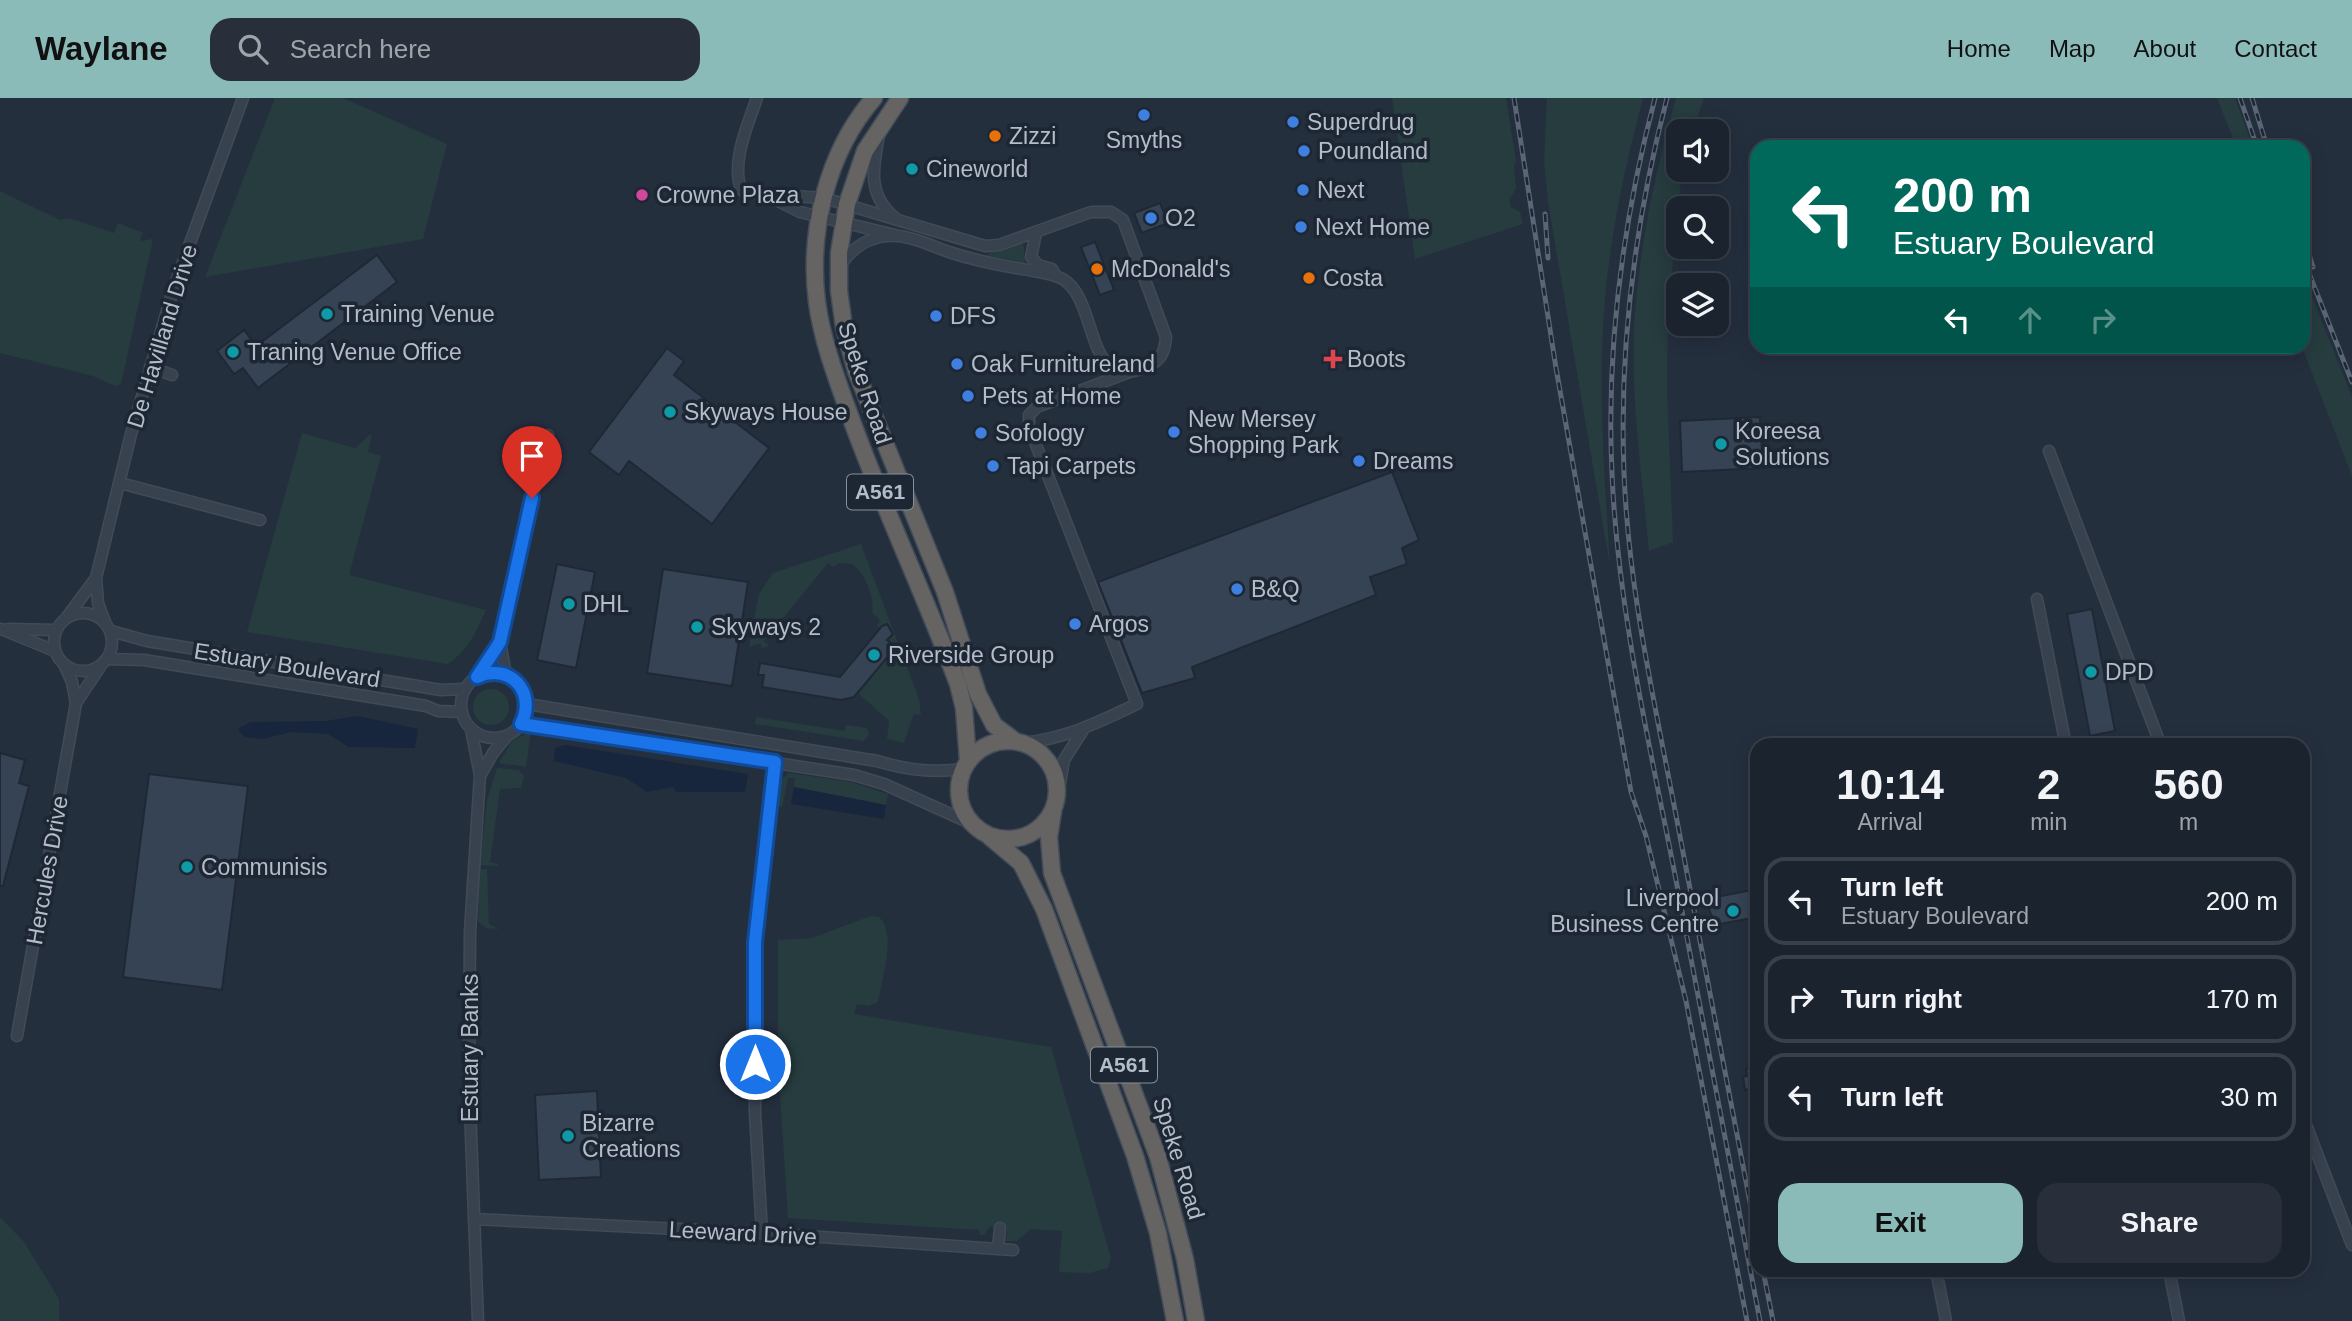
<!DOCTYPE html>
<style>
:root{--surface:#1b232e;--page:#282f3a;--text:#f1f3f6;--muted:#a0a4aa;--line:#39404a;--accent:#8bbbb9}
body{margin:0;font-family:Arial,sans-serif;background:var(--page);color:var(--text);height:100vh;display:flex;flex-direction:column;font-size:26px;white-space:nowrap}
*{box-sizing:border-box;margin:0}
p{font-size:23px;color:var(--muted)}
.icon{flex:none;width:38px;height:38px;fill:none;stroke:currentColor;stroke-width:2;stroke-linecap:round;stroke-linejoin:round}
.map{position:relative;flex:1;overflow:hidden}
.sheet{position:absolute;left:1750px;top:640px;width:560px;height:539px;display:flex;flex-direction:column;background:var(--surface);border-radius:21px;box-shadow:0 4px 18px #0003,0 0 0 2px var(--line)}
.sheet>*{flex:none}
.top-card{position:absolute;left:1750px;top:42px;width:560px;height:214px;border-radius:21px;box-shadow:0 4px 18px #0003,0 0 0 2px var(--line);background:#00695c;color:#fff;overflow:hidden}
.buttons{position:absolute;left:1666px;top:21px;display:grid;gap:14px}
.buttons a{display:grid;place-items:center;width:63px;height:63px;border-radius:14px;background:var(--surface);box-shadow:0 4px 18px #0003,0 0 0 2px var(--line);font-size:35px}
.pin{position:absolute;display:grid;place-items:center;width:60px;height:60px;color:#fff;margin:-72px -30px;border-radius:50% 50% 50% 0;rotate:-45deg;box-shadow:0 0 7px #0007}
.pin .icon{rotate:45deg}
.me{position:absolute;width:77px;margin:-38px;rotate:0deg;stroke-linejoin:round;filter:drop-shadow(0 0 5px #0008)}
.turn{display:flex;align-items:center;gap:24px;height:147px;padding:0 28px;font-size:32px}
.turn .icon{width:91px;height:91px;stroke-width:2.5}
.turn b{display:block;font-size:49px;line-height:60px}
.lanes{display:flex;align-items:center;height:66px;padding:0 28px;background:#0003;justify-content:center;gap:35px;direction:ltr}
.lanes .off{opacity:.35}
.eta{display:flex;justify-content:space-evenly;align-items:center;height:119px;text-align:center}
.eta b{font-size:42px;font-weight:800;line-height:49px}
.cta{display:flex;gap:14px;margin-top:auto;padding:14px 28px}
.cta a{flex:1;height:80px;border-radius:21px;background:var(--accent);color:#111;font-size:28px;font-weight:800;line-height:80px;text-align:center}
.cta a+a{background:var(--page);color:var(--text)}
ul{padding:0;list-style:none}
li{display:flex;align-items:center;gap:21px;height:88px;margin:0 14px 10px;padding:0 14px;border:4px solid var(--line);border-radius:21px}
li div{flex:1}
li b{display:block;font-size:26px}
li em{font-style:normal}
header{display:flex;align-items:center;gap:42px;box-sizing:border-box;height:98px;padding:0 35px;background:var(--accent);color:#111}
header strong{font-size:33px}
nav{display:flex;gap:38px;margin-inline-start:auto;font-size:24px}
.search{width:490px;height:63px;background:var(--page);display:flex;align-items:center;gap:18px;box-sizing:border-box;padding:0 24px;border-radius:21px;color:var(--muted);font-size:26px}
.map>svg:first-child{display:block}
.green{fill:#263c3f}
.water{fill:#17263c}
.building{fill:#364354;stroke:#1f2835;stroke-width:2}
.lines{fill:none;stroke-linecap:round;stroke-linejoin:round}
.minor-casing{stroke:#414a57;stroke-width:13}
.trunk-casing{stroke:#434c59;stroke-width:19}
.minor{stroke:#38414e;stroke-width:10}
.trunk{stroke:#656462;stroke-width:16}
.rail-casing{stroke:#5a6575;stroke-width:5}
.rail{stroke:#1d2633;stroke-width:2.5;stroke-dasharray:8;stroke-linecap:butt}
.route-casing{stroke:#114b97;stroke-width:18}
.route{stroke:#1a73e8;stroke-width:12}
.shop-dot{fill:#3f7fe0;stroke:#1d2633;stroke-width:2.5}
.food-dot{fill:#e8710a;stroke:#1d2633;stroke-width:2.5}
.culture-dot{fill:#0f9aa8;stroke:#1d2633;stroke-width:2.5}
.hotel-dot{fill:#d1479c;stroke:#1d2633;stroke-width:2.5}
.health-dot{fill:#e0444e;stroke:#1d2633;stroke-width:2.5}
.labels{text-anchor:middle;stroke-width:7;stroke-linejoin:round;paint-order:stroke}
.shield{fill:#1d2633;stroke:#878f9c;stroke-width:2}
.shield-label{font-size:21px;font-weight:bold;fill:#b4bcc9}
.poi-label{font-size:23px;fill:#b4bcc9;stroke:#1d2633;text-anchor:start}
.street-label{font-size:23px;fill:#b4bcc9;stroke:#1d2633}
</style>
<header>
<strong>Waylane</strong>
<div class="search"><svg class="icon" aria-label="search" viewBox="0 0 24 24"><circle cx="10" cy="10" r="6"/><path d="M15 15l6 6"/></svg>Search here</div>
<nav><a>Home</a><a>Map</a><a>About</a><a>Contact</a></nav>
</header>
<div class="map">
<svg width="2352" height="1223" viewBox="0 0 2352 1223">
<rect width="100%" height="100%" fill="#242f3e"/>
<g class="green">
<path d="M 275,0 L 343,0 L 447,46 L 423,141 L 205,179 Z"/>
<path d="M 1392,0 L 1506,0 L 1516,63 L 1514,66 L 1516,90 L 1509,102 L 1511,109 L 1520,114 L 1523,126 L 1415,161 Z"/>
<path d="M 1547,0 L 1643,0 C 1625,69 1609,142 1604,214 C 1598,299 1605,384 1610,468 L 1548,104 L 1544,63 Z"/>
<path d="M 1676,0 L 1704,0 L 1693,33 L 1678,33 L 1678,72 L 1682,72 L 1668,213 L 1667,291 L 1673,444 L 1649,453 C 1642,375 1629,292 1635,214 C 1641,140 1656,71 1676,0 Z"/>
<path d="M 2217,0 L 2235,0 L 2253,49 L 2234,49 L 2236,48 Z"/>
<path d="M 0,93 L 60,122 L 69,120 L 114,135 L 118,125 L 143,135 L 140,143 L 153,141 L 121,286 L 115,288 L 93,278 L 0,255 Z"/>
<path d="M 1023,143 L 1025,165 L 988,158 L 990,152 Z"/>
<path d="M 2303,176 L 2352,299 L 2352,378 L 2302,249 Z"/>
<path d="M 302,335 L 355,350 L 372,335 L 368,354 L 381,358 L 349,477 L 486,512 C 476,534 468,553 448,566 L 247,534 Z"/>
<path d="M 861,446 L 919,601 L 921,617 L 914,616 L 904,645 L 887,641 L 889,623 L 858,595 L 896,549 L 887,542 L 893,536 L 890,528 L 884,526 L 880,530 L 877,527 L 880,522 L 872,515 C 876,501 864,474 852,466 L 839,465 L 833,469 L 828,465 L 764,543 L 769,548 L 761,550 L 762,547 L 759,546 L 749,549 L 759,496 L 773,475 Z"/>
<circle cx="491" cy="609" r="18"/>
<path d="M 756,619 L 845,633 L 846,627 L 867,630 L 869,636 L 864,643 L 755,626 Z"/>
<path d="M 531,633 L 526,669 L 499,665 L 512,643 Z"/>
<path d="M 497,670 L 519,672 L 524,678 L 521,690 L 500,691 L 490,764 L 498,766 L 498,768 L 480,767 L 487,702 Z"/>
<path d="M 789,675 L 851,684 L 888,696 L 886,707 L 794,689 L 795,680 L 788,680 L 782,709 L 774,708 L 778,684 Z"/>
<path d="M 480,771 L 487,771 L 489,826 L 499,831 L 486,830 L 478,823 Z"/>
<path d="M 871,818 L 879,819 C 897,835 882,881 878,904 L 869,908 L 857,906 L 854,916 L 1051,949 L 1111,1160 L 1108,1170 L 1089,1175 L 1059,1174 L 1062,1133 L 1031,1131 L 1017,1143 L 1006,1143 L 1007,1129 L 990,1128 L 984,1137 L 980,1137 L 979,1132 L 788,1120 L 778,965 L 778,842 L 812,840 Z"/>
<path d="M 0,1119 L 24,1144 L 59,1201 L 59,1223 L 0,1223 Z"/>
</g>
<g class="water">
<path d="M 358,618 L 418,631 L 415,650 L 349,649 L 328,636 L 291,634 L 263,641 L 244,639 L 238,631 L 251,624 L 325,623 Z"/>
<path d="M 565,647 L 748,676 L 745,694 L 676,694 L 673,689 L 647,694 L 626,680 L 554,663 L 555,650 Z"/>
<path d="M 794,689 L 886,707 L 884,721 L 791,706 Z"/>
</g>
<g class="building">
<path d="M 1160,105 L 1168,125 L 1142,135 L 1134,115 Z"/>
<path d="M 1095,144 L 1114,192 L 1100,197 L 1081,149 Z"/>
<path d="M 377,157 L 397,184 L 258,290 L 243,270 L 234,276 L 217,253 L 244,232 L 256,248 Z"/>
<path d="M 667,250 L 684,263 L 674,277 L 769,350 L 712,426 L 629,363 L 619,377 L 589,354 Z"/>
<path d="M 1760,319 L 1763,370 L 1682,374 L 1680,323 Z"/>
<path d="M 1392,374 L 1419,442 L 1402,450 L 1407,466 L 1370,479 L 1376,497 L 1192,569 L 1195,580 L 1142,595 L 1098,484 Z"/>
<path d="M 557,466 L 595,474 L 576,570 L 537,562 Z"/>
<path d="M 663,471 L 748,484 L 732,588 L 647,575 Z"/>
<path d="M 2092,511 L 2115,633 L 2090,638 L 2067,516 Z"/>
<path d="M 887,526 L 893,536 L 887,542 L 896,549 L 854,599 L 841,602 L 762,589 L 764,577 L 758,577 L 760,565 L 840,579 L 882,528 Z"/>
<path d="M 0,655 L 25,662 L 19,685 L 29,688 L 3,788 L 0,788 Z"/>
<path d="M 149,676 L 248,688 L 222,892 L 123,879 Z"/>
<path d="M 1757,791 L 1757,819 L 1715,827 L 1708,808 L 1712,807 L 1711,800 Z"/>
<path d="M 1757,969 L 1757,1007 L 1753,1007 L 1750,991 L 1745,992 L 1743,979 L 1747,978 L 1746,971 Z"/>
<path d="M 597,993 L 601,1079 L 539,1082 L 535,997 Z"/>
</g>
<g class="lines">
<g class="minor-casing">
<g id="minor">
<path d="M 757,0 C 748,26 731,64 741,91 L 745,95 L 824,100 L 985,148 L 999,147 L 1091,114 L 1111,114 L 1123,122 L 1166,239 C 1165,250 1163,260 1152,266 C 1086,301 1099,212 1068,185 C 1057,175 1036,174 1022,171 C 998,167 973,162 949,154 C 934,149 915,139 898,138 C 873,136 853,148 840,168"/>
<path d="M 879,37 C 873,69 867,96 894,119"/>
<path d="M 770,99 L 800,114 L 895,137"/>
<path d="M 1036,135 L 1031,159 L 1038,167 L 1052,171 L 1054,175"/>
<path d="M 150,269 L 172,277"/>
<path d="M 2049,353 L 2161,648"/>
<path d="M 120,385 L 260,422"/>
<path d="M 2037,501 L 2066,648"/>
<circle cx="83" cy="544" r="29"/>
<path d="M 67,519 L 96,480"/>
<path d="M 105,524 L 98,505 L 96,480 L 131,336 L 174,189 L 243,0"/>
<path d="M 1,531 L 55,553"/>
<path d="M 8,531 L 56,532"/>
<path d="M 111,533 L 147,543 L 441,592 L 465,591"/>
<path d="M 500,544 L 506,577"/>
<path d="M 108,561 L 144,562 L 426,608 L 438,613 L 462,614"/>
<circle cx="494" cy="607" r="33"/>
<path d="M 477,578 L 500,544 L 535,385 L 534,351 L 548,337"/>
<path d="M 76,605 L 100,569"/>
<path d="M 527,606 L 877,663 C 907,672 932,675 963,671"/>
<path d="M 521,626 L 854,677 L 884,686 L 970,725"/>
<path d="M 471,631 L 480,677 L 470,834 L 469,983 L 478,1223"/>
<path d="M 1022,645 C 1065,641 1099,624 1137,606 L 1029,329 L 1029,317 L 1037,309 L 1127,275"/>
<path d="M 481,676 L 493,655 L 507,638"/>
<path d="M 1058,697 L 1064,662 L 1083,632"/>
<path d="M 17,938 L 76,605 L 72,584 L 64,566"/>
<path d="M 2303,1019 L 2352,1147"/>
<path d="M 474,1121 L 762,1135 L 1013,1152"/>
<path d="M 762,1135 L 755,1015 L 755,844 L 775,664"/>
<path d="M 998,1151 L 1000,1130"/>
<path d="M 1936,1172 L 1946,1223"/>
<path d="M 2169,1172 L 2179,1223"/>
</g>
</g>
<g class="trunk-casing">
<g id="trunk">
<path d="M 874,0 C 827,54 808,134 817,204 C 822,242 836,279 849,315 C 882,407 924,495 958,586 L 964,610 L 968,663"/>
<path d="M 900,0 L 865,53 L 847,106 L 839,155 L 839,193 L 844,229 L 856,273 L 945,494 L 978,596 L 994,627 L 1015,643"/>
<circle cx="1008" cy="692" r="49"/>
<path d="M 1053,714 L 1049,739 L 1052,775 L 1158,1059 L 1185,1161 L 1196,1223"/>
<path d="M 990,739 L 1021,765 L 1044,811 L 1135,1058 L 1158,1135 L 1175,1223"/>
</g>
</g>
<use href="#minor" class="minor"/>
<use href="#trunk" class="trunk"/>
<g class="rail-casing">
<g id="rail">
<path d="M 1514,0 L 1556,270 L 1631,694 L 1646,738 L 1686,903 L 1747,1223"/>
<path d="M 1655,0 C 1623,122 1606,249 1612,376 C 1618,513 1650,648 1676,782 C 1704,929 1732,1076 1760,1223"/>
<path d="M 1667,0 C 1635,123 1619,247 1624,374 C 1628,486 1653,597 1674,707 C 1702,852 1729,997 1757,1141"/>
<path d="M 2240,0 L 2257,49"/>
<path d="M 2252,0 L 2267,49"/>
<path d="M 1545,116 L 1548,160"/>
<path d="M 2303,138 L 2313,169"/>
<path d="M 2303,160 L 2352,284"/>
<path d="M 1763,1172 L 1773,1223"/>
</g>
</g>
<use href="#rail" class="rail"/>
</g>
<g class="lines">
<g class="route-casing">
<path id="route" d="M 532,400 L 500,544 L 477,579 C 510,564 537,594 521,626 L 775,664 L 755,844 L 755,966"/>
</g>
<use href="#route" class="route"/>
</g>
<g class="shop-dot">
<circle cx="1144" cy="17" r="7"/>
<circle cx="1293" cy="24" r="7"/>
<circle cx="1304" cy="53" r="7"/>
<circle cx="1303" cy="92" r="7"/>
<circle cx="1151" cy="120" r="7"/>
<circle cx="1301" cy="129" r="7"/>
<circle cx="936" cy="218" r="7"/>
<circle cx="957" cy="266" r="7"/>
<circle cx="968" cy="298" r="7"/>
<circle cx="1174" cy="334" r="7"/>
<circle cx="981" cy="335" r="7"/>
<circle cx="1359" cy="363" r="7"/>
<circle cx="993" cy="368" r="7"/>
<circle cx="1237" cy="491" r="7"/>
<circle cx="1075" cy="526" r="7"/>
</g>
<g class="food-dot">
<circle cx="995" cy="38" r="7"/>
<circle cx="1097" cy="171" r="7"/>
<circle cx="1309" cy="180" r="7"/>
</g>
<g class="culture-dot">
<circle cx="912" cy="71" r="7"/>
<circle cx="327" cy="216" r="7"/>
<circle cx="233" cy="254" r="7"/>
<circle cx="670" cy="314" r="7"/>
<circle cx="1721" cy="346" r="7"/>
<circle cx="569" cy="506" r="7"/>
<circle cx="697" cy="529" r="7"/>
<circle cx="874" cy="557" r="7"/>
<circle cx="2091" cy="574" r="7"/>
<circle cx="187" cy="769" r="7"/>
<circle cx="1733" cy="813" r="7"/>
<circle cx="568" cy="1038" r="7"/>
</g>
<circle class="hotel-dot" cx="642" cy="97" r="7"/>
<path class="health-dot" d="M1329.5 250.5h7v7h7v7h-7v7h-7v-7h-7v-7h7z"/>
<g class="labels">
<g class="shield">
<rect x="847" y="376.5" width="66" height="35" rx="5"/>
<rect x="1091" y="949.5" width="66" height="35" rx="5"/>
</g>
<g class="shield-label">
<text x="880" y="401">A561</text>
<text x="1124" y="974">A561</text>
</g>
<g class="poi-label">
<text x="1307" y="32">Superdrug</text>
<text x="1009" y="46">Zizzi</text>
<text x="1144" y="50" text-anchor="middle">Smyths</text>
<text x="1318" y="61">Poundland</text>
<text x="926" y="79">Cineworld</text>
<text x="1317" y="100">Next</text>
<text x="656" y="105">Crowne Plaza</text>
<text x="1165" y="128">O2</text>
<text x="1315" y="137">Next Home</text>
<text x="1111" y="179">McDonald's</text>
<text x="1323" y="188">Costa</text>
<text x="341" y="224">Training Venue</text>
<text x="950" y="226">DFS</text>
<text x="247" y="262">Traning Venue Office</text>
<text x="1347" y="269">Boots</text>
<text x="971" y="274">Oak Furnitureland</text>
<text x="982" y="306">Pets at Home</text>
<text x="684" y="322">Skyways House</text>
<text x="1188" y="329">New Mersey<tspan x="1188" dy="26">Shopping Park</tspan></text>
<text x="1735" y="341">Koreesa<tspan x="1735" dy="26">Solutions</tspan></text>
<text x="995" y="343">Sofology</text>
<text x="1373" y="371">Dreams</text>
<text x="1007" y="376">Tapi Carpets</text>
<text x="1251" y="499">B&amp;Q</text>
<text x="583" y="514">DHL</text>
<text x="1089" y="534">Argos</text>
<text x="711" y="537">Skyways 2</text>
<text x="888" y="565">Riverside Group</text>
<text x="2105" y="582">DPD</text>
<text x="201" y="777">Communisis</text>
<text x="1719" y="808" text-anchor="end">Liverpool<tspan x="1719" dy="26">Business Centre</tspan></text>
<text x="582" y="1033">Bizarre<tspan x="582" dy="26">Creations</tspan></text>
</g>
<g class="street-label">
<text transform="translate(162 238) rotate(-73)" y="8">De Havilland Drive</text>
<text transform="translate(865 285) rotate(72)" y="8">Speke Road</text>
<text transform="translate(287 567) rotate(9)" y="8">Estuary Boulevard</text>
<text transform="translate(47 772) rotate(-80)" y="8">Hercules Drive</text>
<text transform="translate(470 950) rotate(-90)" y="8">Estuary Banks</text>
<text transform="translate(1179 1060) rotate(73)" y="8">Speke Road</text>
<text transform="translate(743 1135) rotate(3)" y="8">Leeward Drive</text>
</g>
</g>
</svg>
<div class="buttons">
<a><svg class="icon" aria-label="sound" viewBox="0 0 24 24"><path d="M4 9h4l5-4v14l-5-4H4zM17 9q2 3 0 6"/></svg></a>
<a><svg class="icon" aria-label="search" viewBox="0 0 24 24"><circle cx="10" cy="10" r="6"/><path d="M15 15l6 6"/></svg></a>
<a><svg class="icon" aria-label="layers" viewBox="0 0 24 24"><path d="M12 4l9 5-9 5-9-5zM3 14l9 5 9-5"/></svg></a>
</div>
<div class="pin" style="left:532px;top:400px;background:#d93025"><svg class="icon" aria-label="arrive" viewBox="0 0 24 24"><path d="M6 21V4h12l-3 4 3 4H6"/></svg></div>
<svg class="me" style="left:755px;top:966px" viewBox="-20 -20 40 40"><circle r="17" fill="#1a73e8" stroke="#fff" stroke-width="3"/><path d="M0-11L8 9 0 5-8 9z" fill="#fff"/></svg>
<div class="top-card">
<div class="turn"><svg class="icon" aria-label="left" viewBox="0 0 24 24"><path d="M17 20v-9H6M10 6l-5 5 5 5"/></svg><div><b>200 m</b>Estuary Boulevard</div></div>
<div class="lanes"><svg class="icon" aria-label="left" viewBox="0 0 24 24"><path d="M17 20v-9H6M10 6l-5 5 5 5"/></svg><svg class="icon off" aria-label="ahead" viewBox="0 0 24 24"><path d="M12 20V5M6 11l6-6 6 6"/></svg><svg class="icon off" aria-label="right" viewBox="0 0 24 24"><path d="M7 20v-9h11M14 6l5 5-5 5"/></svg></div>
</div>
<section class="sheet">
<div class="eta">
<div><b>10:14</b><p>Arrival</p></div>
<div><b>2</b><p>min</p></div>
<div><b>560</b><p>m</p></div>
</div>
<ul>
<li><svg class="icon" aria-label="left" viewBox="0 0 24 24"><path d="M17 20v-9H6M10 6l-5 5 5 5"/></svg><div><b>Turn left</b><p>Estuary Boulevard</p></div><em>200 m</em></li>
<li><svg class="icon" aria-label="right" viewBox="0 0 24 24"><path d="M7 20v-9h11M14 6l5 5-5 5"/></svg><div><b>Turn right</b></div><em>170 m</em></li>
<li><svg class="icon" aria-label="left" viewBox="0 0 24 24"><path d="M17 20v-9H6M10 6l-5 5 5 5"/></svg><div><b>Turn left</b></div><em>30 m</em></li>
</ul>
<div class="cta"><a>Exit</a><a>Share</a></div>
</section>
</div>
